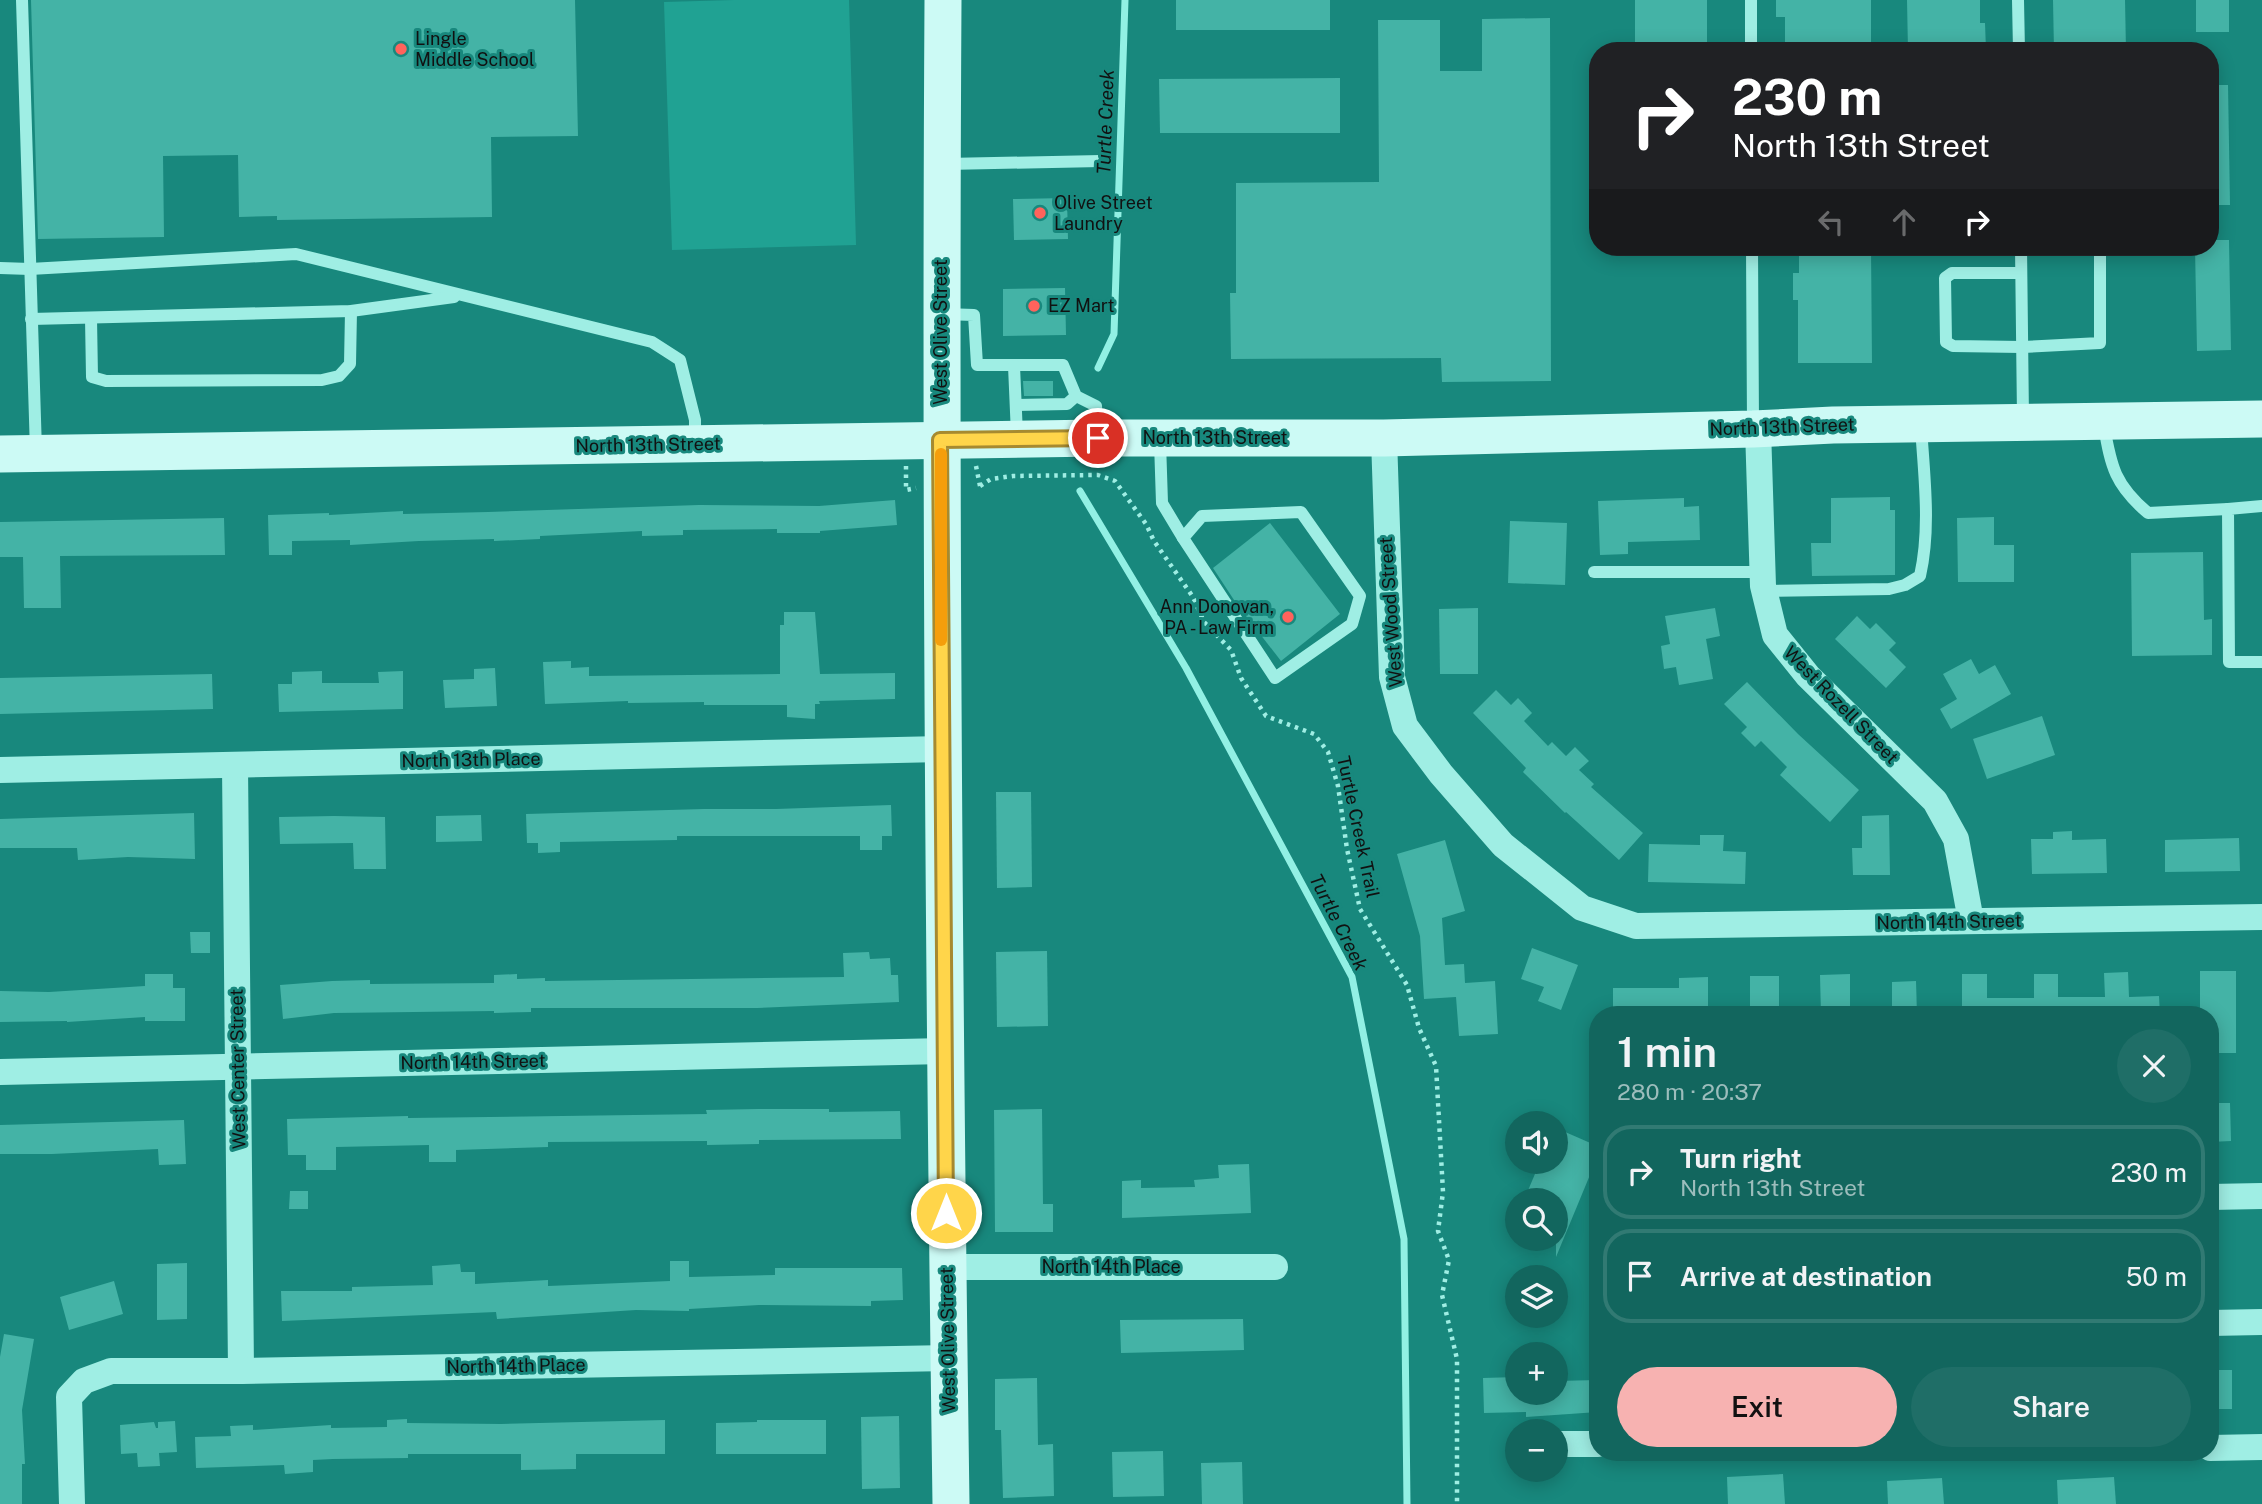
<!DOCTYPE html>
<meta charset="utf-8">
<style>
:root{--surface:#12665e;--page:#1f6e67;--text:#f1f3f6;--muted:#9cbdbc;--line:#317a73;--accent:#f7b2b1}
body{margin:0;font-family:"Public Sans",sans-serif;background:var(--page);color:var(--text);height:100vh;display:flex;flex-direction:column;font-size:26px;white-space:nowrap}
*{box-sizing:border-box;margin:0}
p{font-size:23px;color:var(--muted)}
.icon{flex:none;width:38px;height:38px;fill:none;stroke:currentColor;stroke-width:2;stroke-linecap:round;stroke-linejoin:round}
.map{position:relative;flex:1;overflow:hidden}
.panel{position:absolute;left:1589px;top:1006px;width:630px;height:455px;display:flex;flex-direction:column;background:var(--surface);border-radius:28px;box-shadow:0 4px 18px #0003}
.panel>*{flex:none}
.hud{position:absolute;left:1589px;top:42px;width:630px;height:214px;border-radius:28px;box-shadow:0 4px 18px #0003;background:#202124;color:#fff;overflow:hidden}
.buttons{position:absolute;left:1505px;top:1111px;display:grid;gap:14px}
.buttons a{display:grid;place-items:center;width:63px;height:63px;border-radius:50%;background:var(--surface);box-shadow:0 4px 18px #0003;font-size:35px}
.pin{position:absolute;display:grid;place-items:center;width:60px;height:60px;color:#fff;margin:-30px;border:4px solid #fff;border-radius:50%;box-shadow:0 2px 7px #0007}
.me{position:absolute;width:77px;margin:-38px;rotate:0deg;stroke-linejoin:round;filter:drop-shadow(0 0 5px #0008)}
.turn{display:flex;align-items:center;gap:24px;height:147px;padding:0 28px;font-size:32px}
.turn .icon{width:91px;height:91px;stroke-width:2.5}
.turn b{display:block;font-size:49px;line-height:60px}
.lanes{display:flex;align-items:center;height:66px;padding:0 28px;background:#0003;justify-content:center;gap:35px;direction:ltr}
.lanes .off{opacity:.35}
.round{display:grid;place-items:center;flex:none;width:74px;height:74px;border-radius:37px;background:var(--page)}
.head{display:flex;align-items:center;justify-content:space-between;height:119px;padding:0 28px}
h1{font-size:42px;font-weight:600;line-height:52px}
.primary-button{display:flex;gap:14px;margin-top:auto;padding:14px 28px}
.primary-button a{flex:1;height:80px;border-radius:42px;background:var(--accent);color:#111;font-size:28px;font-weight:600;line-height:80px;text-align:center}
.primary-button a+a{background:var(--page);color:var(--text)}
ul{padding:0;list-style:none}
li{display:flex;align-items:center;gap:21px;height:94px;margin:0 14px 10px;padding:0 14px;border:4px solid var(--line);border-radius:28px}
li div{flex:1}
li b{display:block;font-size:26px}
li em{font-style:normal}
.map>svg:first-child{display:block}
.green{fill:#20a293}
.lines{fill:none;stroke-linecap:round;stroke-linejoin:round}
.stream{stroke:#92f0e4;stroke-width:7}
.building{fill:#44b3a6}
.path{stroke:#9feee4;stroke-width:4.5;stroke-dasharray:3.5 5;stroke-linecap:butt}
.service{stroke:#9feee4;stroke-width:12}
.minor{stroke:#9feee4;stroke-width:26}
.secondary{stroke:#ccfaf5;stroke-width:37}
.route-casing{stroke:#a68a30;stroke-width:18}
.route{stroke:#ffd54a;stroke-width:12}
.slow{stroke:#f59e0b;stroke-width:12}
.poi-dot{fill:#ff635c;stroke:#18887d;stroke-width:2.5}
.labels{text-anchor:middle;stroke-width:6;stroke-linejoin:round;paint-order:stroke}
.poi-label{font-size:18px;fill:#111;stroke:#18887d;text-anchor:start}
.street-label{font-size:18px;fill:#111;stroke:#18887d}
.water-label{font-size:19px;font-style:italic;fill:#111;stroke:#18887d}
</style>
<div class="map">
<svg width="2262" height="1504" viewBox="0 0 2262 1504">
<rect width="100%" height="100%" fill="#18887d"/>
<path class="green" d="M 734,0 L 849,0 L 856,245 L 672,250 L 664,2 Z"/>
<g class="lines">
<g class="stream">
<path d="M 1098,368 L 1114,334 L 1125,0"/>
<path d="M 1080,491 L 1186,668 L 1352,977 L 1404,1239 L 1407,1504"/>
</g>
</g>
<g class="building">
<path d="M 31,0 L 575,0 L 578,136 L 491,137 L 492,217 L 277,220 L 277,216 L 239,217 L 238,155 L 163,156 L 164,237 L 38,239 Z"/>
<rect x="1176" y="0" width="154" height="30"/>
<rect x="1635" y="0" width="72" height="51"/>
<path d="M 1776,0 L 1871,0 L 1871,51 L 1785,50 L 1785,17 L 1776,17 Z"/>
<path d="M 1907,0 L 1980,0 L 1980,23 L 1985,23 L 1986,50 L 1908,51 Z"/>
<path d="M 2053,0 L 2125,0 L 2126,51 L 2054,51 Z"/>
<rect x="2196" y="0" width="33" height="32"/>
<path d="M 1550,18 L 1551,381 L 1442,382 L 1441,358 L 1231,359 L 1230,293 L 1236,293 L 1236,183 L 1379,182 L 1378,20 L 1440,20 L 1440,71 L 1482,71 L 1482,19 Z"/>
<path d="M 1340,78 L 1340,133 L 1160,133 L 1159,79 Z"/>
<path d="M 2210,85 L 2228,85 L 2230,205 L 2210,205 Z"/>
<path d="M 1067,198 L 1068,239 L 1014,240 L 1013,199 Z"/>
<path d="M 2210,240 L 2229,240 L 2231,350 L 2197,351 L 2195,247 L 2210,247 Z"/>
<path d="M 1799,247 L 1871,247 L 1872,363 L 1798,363 L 1798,300 L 1793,300 L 1793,273 L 1799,273 Z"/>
<path d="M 1065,288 L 1066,335 L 1003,336 L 1003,289 Z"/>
<path d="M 1023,381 L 1053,381 L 1053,396 L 1024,396 Z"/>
<path d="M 1890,497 L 1890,510 L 1895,510 L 1895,575 L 1812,576 L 1811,543 L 1831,543 L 1831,498 Z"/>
<path d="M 1684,498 L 1684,507 L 1699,506 L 1700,540 L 1628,542 L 1628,554 L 1600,555 L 1598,501 Z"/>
<path d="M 895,500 L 897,525 L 820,531 L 820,533 L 777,533 L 777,529 L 683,530 L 683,535 L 642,536 L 642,531 L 540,536 L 540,539 L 494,541 L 494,539 L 419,541 L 350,545 L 350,540 L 292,541 L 292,555 L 269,555 L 268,515 L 329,513 L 329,515 L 403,511 L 403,514 L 488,512 L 699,505 L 819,506 Z"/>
<path d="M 1994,517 L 1994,545 L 2014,545 L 2014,582 L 1958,582 L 1957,518 Z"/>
<path d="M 224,518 L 225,555 L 60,556 L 61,608 L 24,608 L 23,557 L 0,557 L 0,522 Z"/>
<path d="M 1510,521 L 1567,523 L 1565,585 L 1508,583 Z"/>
<path d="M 1270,523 L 1340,614 L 1281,661 L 1236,603 L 1213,568 Z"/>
<path d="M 2203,552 L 2204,620 L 2212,619 L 2212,655 L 2132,656 L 2131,553 Z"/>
<path d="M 1478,608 L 1478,674 L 1440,674 L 1439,609 Z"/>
<path d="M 1715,608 L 1720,636 L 1706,639 L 1713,679 L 1679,685 L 1676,667 L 1664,669 L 1661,646 L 1670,644 L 1665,616 Z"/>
<path d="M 784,612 L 815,612 L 820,674 L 895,673 L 895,699 L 819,701 L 820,704 L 815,704 L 815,719 L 787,717 L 787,705 L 704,705 L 704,702 L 628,703 L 628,701 L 545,704 L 543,662 L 571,661 L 571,668 L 589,667 L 589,676 L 780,674 L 780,625 L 784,625 Z"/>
<path d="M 1857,616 L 1870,629 L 1876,623 L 1896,643 L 1889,650 L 1906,667 L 1886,688 L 1835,639 Z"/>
<path d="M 1971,659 L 1979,674 L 1995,665 L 2011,694 L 1951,729 L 1940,709 L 1957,699 L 1943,674 Z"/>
<path d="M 495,668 L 497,706 L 445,708 L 443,680 L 474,679 L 474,669 Z"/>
<path d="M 322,671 L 322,683 L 379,683 L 378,672 L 403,671 L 403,709 L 279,712 L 278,684 L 292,684 L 292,672 Z"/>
<path d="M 212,674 L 213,709 L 0,714 L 0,678 Z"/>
<path d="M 1747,682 L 1798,734 L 1859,790 L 1830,822 L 1780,775 L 1787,767 L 1761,741 L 1755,747 L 1741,733 L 1747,727 L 1724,704 Z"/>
<path d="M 1496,690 L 1511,705 L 1518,698 L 1532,713 L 1524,721 L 1548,746 L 1552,742 L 1566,756 L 1575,747 L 1589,761 L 1579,770 L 1594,784 L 1591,787 L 1643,833 L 1619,860 L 1566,812 L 1565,813 L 1523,772 L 1526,768 L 1473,713 Z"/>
<path d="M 2042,716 L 2055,755 L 1987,779 L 1973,739 Z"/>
<path d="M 996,792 L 1031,792 L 1032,887 L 997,888 Z"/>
<path d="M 891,805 L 892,836 L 882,836 L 882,850 L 860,850 L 860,836 L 677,836 L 677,840 L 560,842 L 560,852 L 538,853 L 538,843 L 527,843 L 526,814 L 704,809 L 776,809 Z"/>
<path d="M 194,813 L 195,859 L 128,857 L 78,860 L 77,848 L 0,848 L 0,819 Z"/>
<path d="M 481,815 L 482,841 L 436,842 L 436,816 Z"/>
<path d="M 1889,815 L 1890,875 L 1853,875 L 1852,848 L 1862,848 L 1862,816 Z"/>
<path d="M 334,816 L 385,817 L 386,869 L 354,869 L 353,843 L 280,844 L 279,817 Z"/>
<path d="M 2072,831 L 2072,840 L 2106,839 L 2107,873 L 2032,874 L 2031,839 L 2053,839 L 2053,832 Z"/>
<path d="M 1700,835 L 1724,835 L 1723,851 L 1746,852 L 1745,884 L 1648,882 L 1649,844 L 1700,845 Z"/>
<path d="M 2239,838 L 2240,871 L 2165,872 L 2165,840 Z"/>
<path d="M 1445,840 L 1465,911 L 1442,918 L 1445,965 L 1464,964 L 1465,983 L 1495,981 L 1498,1034 L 1459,1036 L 1456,997 L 1424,999 L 1420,936 L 1397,854 Z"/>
<path d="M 190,932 L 210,932 L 210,953 L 191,953 Z"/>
<path d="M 1532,948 L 1578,965 L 1561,1010 L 1538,1001 L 1544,987 L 1521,979 Z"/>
<path d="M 1047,951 L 1048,1026 L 997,1027 L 996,952 Z"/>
<path d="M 869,952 L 870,959 L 890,958 L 891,975 L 898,975 L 899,1002 L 757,1008 L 531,1008 L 531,1012 L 494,1013 L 494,1011 L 334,1013 L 283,1019 L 280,985 L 332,981 L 370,980 L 370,984 L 494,983 L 494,975 L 517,974 L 517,979 L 545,978 L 545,981 L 844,977 L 843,953 Z"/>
<path d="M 2200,971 L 2236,971 L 2236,1053 L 2210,1053 L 2210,1015 L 2200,1015 Z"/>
<path d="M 2128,972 L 2129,997 L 2159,996 L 2160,1015 L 1962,1015 L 1962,974 L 1987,974 L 1987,998 L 2034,998 L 2034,974 L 2058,974 L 2058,997 L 2105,997 L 2104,973 Z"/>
<path d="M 145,974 L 173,974 L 173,988 L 185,988 L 185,1021 L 145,1021 L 145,1017 L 67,1022 L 67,1021 L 0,1022 L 0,991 L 49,992 L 145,986 Z"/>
<path d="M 1850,974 L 1850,1015 L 1821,1015 L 1820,975 Z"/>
<rect x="1750" y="976" width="29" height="39"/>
<path d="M 1708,977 L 1708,1015 L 1613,1015 L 1613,988 L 1679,988 L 1679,978 Z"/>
<path d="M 1916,981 L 1917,1015 L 1892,1015 L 1892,982 Z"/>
<path d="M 2210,1103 L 2230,1103 L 2231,1141 L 2210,1142 Z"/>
<path d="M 758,1109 L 829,1109 L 829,1112 L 900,1111 L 901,1139 L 759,1140 L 759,1144 L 707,1145 L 707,1141 L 548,1142 L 548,1147 L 456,1150 L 456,1162 L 429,1162 L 429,1145 L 336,1147 L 336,1170 L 306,1170 L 306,1155 L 288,1155 L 287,1119 L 408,1116 L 408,1118 L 707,1114 L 706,1110 Z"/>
<path d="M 1042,1109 L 1043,1204 L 1053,1204 L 1053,1232 L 995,1232 L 994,1110 Z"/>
<path d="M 184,1120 L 186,1164 L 159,1165 L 158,1149 L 52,1154 L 0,1154 L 0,1125 Z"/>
<path d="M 1556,1128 L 1595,1145 L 1591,1155 L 1597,1158 L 1556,1257 L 1556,1200 L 1524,1200 L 1540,1162 L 1556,1162 Z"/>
<path d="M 1249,1164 L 1251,1213 L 1122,1218 L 1122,1181 L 1141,1180 L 1141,1188 L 1195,1187 L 1194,1180 L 1219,1178 L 1218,1165 Z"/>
<path d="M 290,1191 L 308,1191 L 308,1209 L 289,1209 Z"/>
<path d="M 670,1261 L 689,1261 L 689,1277 L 775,1275 L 775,1268 L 902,1268 L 903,1300 L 871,1301 L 871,1306 L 759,1305 L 689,1309 L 689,1311 L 636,1310 L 497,1319 L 496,1312 L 282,1321 L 281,1291 L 352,1291 L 352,1287 L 433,1285 L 432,1266 L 460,1264 L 461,1272 L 475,1272 L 475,1284 L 548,1280 L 548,1286 L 670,1281 Z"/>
<path d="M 187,1263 L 187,1319 L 157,1320 L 157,1264 Z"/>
<path d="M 114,1281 L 123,1314 L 69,1330 L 60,1297 Z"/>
<path d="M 1243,1319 L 1244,1350 L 1121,1353 L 1120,1320 Z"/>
<path d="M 4,1334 L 34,1339 L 22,1410 L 25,1464 L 22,1464 L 22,1504 L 0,1504 L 0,1357 Z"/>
<rect x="2210" y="1370" width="22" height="39"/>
<path d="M 1517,1377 L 1517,1393 L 1556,1393 L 1556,1381 L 1598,1380 L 1598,1412 L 1526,1417 L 1526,1412 L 1484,1413 L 1483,1378 Z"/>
<path d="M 1037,1378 L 1038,1445 L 1053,1444 L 1054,1496 L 1003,1498 L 1001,1430 L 995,1430 L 995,1379 Z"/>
<path d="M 899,1416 L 900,1488 L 862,1489 L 861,1417 Z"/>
<path d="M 407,1419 L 407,1423 L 501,1424 L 665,1420 L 665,1454 L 576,1454 L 576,1469 L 521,1470 L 521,1454 L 408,1454 L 408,1458 L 333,1459 L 313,1460 L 313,1472 L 285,1474 L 284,1465 L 196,1468 L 195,1437 L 231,1436 L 230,1426 L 253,1425 L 253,1430 L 331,1425 L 331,1428 L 387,1427 L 387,1420 Z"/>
<path d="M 757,1420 L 826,1420 L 826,1454 L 716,1454 L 716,1423 L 757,1422 Z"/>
<path d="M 175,1421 L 177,1452 L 159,1453 L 160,1466 L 138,1467 L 137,1453 L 121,1454 L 120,1425 L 154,1422 L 156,1428 L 158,1428 L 158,1422 Z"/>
<path d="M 1163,1451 L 1164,1496 L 1113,1497 L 1112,1452 Z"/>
<path d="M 1242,1462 L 1243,1504 L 1202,1504 L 1201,1463 Z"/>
<path d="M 1783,1474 L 1785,1504 L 1728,1504 L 1727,1477 Z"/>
<path d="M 2114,1477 L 2116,1504 L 2058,1504 L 2057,1480 Z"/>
<path d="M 1942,1478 L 1944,1504 L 1888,1504 L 1887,1481 Z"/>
</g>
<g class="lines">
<g class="path">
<path d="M 906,466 L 906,490 L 916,488"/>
<path d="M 976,466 L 980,486"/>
<path d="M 980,486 L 991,479 L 1013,476 L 1098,475 L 1115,481 L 1146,524 L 1154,541 L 1193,597 L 1204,622 L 1231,650 L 1241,678 L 1266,716 L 1314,734 L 1328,752 L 1338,786 L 1347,849 L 1360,909 L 1407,985 L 1419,1028 L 1436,1066 L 1443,1192 L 1438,1231 L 1449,1260 L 1442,1295 L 1457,1359 L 1457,1504"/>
</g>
<g class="service">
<path d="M 22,0 L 36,451"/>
<path d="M 1751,0 L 1751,51"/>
<path d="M 2018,0 L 2019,51"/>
<path d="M 946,164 L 1101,161"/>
<path d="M 1752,247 L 1753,425"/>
<path d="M 2021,247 L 2023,418"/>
<path d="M 0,268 L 30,269 L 296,254 L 652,342 L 680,360 L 695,420 L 695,440"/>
<path d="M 2021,273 L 1952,273 L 1945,278 L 1946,342 L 1953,346 L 2022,347 L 2100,343 L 2100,247"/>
<path d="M 944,314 L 974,315 L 977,365 L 1063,365 L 1076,396 L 1096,406 L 1098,434"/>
<path d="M 91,318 L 92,377 L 106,381 L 322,380 L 339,376 L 350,364 L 351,311"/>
<path d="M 31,319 L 351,311 L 454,297"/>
<path d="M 1014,366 L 1017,435"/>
<path d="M 1016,405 L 1067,404 L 1076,396"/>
<path d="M 2104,426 C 2111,467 2115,485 2148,513 L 2228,509"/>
<path d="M 1160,442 L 1162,503 L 1183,538"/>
<path d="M 2262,506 L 2228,509 L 2229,662 L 2262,662"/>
<path d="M 1301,512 L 1360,596 L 1352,624 L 1275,678 L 1183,538 L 1202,516 Z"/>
<path d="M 1594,572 L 1763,572"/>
<path d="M 1764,591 L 1889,589 L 1905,585 L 1920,576 C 1931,528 1924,475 1921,427"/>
</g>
<g class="minor">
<path d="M 1758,429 L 1763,586 L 1775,635 L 1808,676 L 1935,801 L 1956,839 L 1971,921"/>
<path d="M 1384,438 L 1392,677 L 1405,726 L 1441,774 L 1503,845 L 1582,908 L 1636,926 L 2262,917"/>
<path d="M 235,766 L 241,1371"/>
<path d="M 0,770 L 942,749"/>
<path d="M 0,1072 L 945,1051"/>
<path d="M 2210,1197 L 2262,1196"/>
<path d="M 947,1267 L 1275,1267"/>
<path d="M 2210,1323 L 2262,1322"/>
<path d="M 1556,1444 L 1598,1444"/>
<path d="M 2210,1448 L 2262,1447"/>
<path d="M 72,1504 L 69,1397 L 84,1381 L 111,1371 L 241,1371 L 949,1358"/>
</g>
<g class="secondary">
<path d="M 943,0 C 940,501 944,1003 951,1504"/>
<path d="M 0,454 L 1098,438 L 1384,438 L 1753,429 L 1833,425 L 2262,419"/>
</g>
</g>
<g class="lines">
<g class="route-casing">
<path id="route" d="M 946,1213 L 940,440 L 1098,438"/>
</g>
<use href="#route" class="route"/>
<path class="slow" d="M 941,454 L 941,640"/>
</g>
<g class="poi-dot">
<circle cx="401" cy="49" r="7"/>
<circle cx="1040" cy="213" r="7"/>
<circle cx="1034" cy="306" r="7"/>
<circle cx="1288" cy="617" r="7"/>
</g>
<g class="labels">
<g class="poi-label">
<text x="415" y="45">Lingle<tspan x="415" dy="21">Middle School</tspan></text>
<text x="1054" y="209">Olive Street<tspan x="1054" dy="21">Laundry</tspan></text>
<text x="1048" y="312">EZ Mart</text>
<text x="1274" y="613" text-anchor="end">Ann Donovan,<tspan x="1274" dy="21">PA - Law Firm</tspan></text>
</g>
<g class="street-label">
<text transform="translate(941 332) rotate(-90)" y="6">West Olive Street</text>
<text transform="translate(1782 427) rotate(-2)" y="6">North 13th Street</text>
<text x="1215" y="444">North 13th Street</text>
<text transform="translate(648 445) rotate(-1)" y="6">North 13th Street</text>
<text transform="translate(1391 612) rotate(-94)" y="6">West Wood Street</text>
<text transform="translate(1841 705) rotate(46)" y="6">West Rozell Street</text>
<text transform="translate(471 760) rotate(-1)" y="6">North 13th Place</text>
<text transform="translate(1358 827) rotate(78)" y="6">Turtle Creek Trail</text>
<text transform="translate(1949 922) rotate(-1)" y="6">North 14th Street</text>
<text transform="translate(473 1062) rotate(-1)" y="6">North 14th Street</text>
<text transform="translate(238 1069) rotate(-91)" y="6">West Center Street</text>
<text x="1111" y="1273">North 14th Place</text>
<text transform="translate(948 1340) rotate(-91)" y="6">West Olive Street</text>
<text transform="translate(516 1366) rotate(-1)" y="6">North 14th Place</text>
</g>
<g class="water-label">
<text transform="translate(1105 122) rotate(-88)" y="7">Turtle Creek</text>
<text transform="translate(1339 922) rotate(63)" y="7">Turtle Creek</text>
</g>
</g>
</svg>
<div class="buttons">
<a><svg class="icon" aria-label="sound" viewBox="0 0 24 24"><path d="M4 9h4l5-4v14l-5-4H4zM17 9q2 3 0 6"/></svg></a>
<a><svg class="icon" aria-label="search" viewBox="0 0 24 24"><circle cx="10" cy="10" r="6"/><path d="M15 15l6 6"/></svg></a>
<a><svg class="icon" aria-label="layers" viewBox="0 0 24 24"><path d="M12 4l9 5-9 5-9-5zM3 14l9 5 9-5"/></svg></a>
<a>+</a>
<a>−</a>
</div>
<div class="pin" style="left:1098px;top:438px;background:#d93025"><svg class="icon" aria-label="arrive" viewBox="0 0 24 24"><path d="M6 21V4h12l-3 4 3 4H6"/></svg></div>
<svg class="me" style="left:946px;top:1213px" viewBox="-20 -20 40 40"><circle r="17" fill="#ffd54a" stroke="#fff" stroke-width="3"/><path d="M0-11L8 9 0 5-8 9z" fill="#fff"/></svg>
<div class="hud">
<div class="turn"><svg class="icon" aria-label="right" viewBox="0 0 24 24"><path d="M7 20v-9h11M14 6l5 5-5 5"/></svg><div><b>230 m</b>North 13th Street</div></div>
<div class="lanes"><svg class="icon off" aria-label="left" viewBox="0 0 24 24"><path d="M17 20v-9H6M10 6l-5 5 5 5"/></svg><svg class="icon off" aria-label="ahead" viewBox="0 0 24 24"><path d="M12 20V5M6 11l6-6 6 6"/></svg><svg class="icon" aria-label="right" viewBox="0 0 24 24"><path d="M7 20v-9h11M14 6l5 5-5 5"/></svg></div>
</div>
<section class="panel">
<div class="head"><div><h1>1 min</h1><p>280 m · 20:37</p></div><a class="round"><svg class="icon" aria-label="close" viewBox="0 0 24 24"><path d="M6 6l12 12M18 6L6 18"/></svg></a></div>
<ul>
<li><svg class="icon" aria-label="right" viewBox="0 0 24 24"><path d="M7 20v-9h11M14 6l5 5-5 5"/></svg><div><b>Turn right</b><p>North 13th Street</p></div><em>230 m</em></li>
<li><svg class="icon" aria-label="arrive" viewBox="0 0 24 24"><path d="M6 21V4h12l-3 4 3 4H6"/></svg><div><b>Arrive at destination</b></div><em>50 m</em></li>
</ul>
<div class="primary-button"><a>Exit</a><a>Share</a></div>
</section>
</div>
